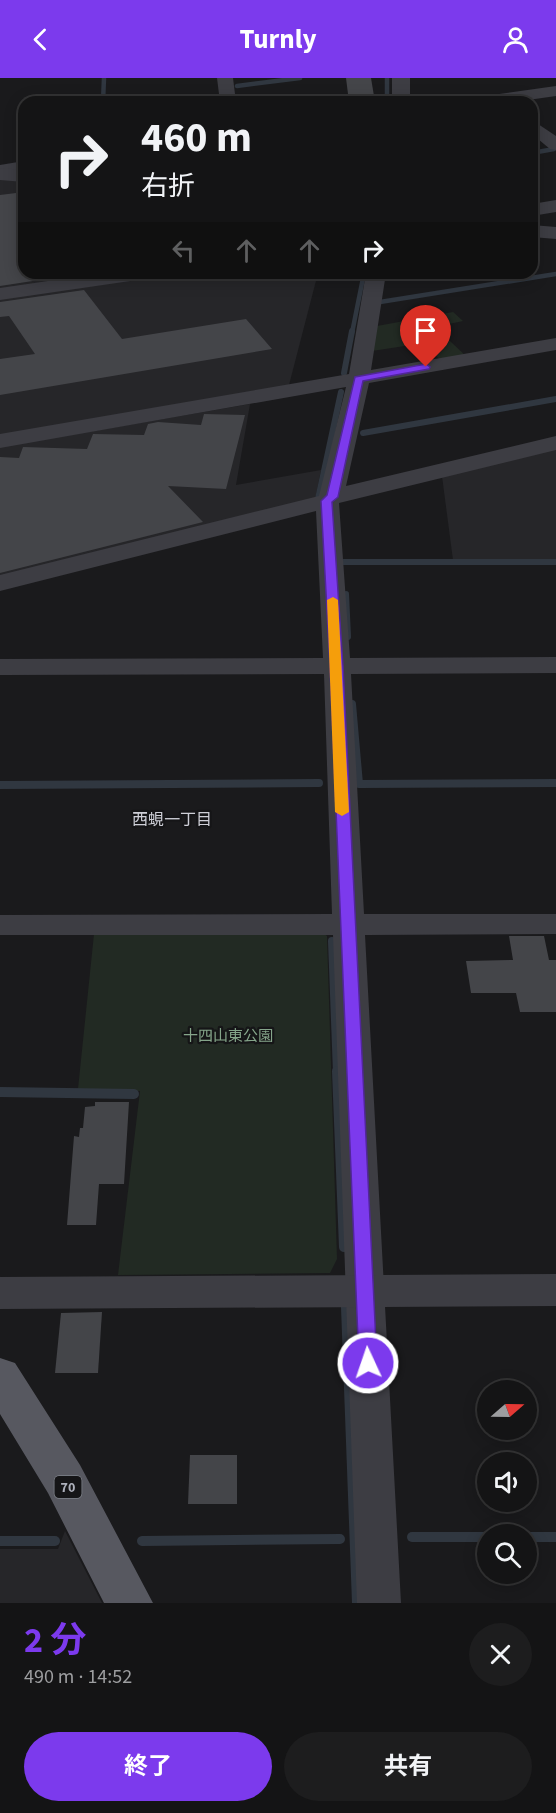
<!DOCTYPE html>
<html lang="ja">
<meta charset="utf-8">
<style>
:root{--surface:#141415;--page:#1d1d1e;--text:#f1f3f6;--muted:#9d9ea0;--line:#333334;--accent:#7c3aed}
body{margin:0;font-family:"Source Sans 3","Noto Sans JP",sans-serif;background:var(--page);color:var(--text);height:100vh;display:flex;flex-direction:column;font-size:22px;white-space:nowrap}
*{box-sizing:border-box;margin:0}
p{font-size:20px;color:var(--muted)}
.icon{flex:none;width:33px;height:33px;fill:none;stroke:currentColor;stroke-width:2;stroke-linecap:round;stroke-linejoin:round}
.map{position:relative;height:1525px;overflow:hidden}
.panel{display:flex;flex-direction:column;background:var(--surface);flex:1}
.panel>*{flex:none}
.hud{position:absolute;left:18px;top:18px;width:520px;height:183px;border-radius:18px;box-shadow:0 3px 15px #0003,0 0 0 2px var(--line);background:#141415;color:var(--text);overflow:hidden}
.needle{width:39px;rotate:70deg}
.buttons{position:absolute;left:477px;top:1302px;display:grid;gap:12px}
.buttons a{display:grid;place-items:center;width:60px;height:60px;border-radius:50%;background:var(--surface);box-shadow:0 3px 15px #0003,0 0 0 2px var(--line);font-size:30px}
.pin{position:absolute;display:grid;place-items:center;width:51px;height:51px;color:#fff;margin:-62px -26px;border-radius:50% 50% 50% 0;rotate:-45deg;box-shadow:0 0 6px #0007}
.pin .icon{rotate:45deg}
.me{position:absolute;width:66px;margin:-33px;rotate:357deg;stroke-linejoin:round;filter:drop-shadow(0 0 4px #0008)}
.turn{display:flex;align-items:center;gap:21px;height:126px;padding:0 24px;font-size:27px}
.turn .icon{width:78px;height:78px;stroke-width:2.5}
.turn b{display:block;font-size:42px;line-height:51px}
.lanes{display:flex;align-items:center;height:57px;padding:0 24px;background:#0003;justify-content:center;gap:30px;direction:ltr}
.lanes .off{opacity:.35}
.round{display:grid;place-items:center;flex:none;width:63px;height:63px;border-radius:32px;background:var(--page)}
.overview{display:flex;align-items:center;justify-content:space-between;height:102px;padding:0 24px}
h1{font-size:36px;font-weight:700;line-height:45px;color:var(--accent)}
.button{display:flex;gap:12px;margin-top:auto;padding:12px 24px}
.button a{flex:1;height:69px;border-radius:36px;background:var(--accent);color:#fff;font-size:24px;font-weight:700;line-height:69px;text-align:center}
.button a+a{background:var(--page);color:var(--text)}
header{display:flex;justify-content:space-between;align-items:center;height:78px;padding:0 24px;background:var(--accent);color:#fff;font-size:27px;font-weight:700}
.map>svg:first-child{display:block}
.built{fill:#262629}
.green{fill:#222a23}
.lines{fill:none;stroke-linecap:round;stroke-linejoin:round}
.stream-far3{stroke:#303740;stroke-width:4.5}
.stream-far2{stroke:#303740;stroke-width:6}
.stream-far1{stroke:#303740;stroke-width:8}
.stream{stroke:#303740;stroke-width:10}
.building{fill:#444549}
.minor{fill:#3d3d43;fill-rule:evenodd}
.tertiary{fill:#3d3d43;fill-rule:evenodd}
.primary{fill:#575860;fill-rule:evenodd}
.route{fill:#7c3aed;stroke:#51269a;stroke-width:1.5}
.slow{fill:#f59e0b}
.labels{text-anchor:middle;stroke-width:4.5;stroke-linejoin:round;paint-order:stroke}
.shield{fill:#151517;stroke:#7f828a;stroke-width:1.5}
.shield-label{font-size:14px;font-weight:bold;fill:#adb0bb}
.park-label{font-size:15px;fill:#85a58a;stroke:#151517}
.neighbourhood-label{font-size:16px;fill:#cecfd7;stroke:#151517}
</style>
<header><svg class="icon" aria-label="back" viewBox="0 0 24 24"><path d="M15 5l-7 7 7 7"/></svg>Turnly<svg class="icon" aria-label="person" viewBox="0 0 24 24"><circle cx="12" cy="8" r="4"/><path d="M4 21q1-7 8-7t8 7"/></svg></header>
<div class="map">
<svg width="556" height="1525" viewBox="0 0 556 1525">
<rect width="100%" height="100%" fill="#1a1a1c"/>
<g class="built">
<path d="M 0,101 L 24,103 L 24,195 L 125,195 L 0,214 Z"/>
<path d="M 161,195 L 318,195 L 289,307 L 0,357 L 0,220 Z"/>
<path d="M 250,326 L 236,407 L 321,392 L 315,422 L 0,501 L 0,369 Z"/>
<path d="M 547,372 L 556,372 L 556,481 L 453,482 L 442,398 Z"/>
<path d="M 65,1453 L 102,1525 L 0,1525 L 0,1471 L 58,1471 Z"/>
</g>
<g class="green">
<path d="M 453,234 L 463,243 L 435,249 L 467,279 L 441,283 L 424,265 L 372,273 L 377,248 Z"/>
<path d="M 323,855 L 327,858 L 337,1181 L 330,1195 L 118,1197 L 140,1013 L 78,1011 L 94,856 Z"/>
</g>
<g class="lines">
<g class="stream-far3">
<path d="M 387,0 L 387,24"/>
<path d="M 237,8 L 300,0"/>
<path d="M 103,24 L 104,0"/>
<path d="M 532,75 L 554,71"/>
<path d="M 380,224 L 556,196"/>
<path d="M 352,255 L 364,195"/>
</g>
<g class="stream-far2">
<path d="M 344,295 L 352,253"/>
<path d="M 363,355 L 556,321"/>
<path d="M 318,421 L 341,314"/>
<path d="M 343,484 L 556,484"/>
<path d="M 346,516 L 348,559"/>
</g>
<g class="stream-far1">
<path d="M 352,626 L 359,706 L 556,705"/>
<path d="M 0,707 L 319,705"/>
<path d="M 332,863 L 337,995"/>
</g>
<g class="stream">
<path d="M 337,993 L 344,1169"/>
<path d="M 0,1014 L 134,1016"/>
<path d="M 346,1229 L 357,1525"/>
<path d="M 412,1459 L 488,1459"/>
<path d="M 526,1459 L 556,1459"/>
<path d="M 0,1463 L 55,1463"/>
<path d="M 142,1463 L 340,1461"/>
</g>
</g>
<g class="building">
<path d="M 346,0 L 371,0 L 375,24 L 349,24 Z"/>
<path d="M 24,114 L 24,195 L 71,195 L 72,197 L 0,208 L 0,117 Z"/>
<path d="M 84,212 L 122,261 L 246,241 L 272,271 L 0,317 L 0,281 L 35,276 L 9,238 L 0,239 L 0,224 Z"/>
<path d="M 204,336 L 245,337 L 226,411 L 168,408 L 203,444 L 0,495 L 0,379 L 19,380 L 23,369 L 87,371 L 93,356 L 144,357 L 148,346 L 158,344 L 201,347 Z"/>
<path d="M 509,858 L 544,858 L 549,882 L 556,882 L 556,934 L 520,934 L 516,915 L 471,915 L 466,883 L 513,882 Z"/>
<path d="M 95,1024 L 129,1024 L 124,1106 L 99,1106 L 96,1147 L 67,1147 L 74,1058 L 79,1059 L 80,1050 L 83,1050 L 85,1029 L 95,1028 Z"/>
<path d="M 102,1234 L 98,1295 L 55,1295 L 61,1235 Z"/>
<path d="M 190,1377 L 237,1377 L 237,1426 L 188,1426 Z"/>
</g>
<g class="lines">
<g class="minor">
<path d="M 217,0 L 233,0 L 236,24 L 220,24 Z"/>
<path d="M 556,8 L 556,18 L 514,24 L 470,24 L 478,19 Z"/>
<path d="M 532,42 L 556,58 L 556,72 L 550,71 L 532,56 Z"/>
<path d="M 24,83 L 24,93 L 0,97 L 0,87 Z"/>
<path d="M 556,122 L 556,134 L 532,138 L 532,126 Z"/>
<path d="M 532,147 L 556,149 L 556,161 L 532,159 Z"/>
<path d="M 103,195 L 154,195 L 151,199 L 144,201 L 0,222 L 0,210 Z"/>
<path d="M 366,195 L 386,195 L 371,292 L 556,260 L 556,272 L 369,305 L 346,408 L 556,358 L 556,372 L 339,425 L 350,580 L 556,579 L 556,595 L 351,596 L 364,836 L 556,836 L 556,856 L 365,857 L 401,1525 L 357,1525 L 333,857 L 0,857 L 0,837 L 332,836 L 324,596 L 0,597 L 0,581 L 323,580 L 316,433 L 0,513 L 0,497 L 319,418 L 346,309 L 0,370 L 0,356 L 349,296 Z"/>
</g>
<g class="tertiary">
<rect x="392" y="0" width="18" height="24"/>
<path d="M 0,90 L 24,92 L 24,104 L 0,102 Z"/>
<path d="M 556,1196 L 556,1228 L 0,1231 L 0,1199 Z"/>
</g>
<path class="primary" d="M 0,1280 L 15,1285 L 80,1387 L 153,1525 L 104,1525 L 48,1415 L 0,1336 Z"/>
</g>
<path class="route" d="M 426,286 L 430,289 L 429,291 L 363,303 L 338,419 L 332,424 L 343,588 L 377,1285 L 374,1290 L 368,1293 L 361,1290 L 359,1285 L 330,588 L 321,423 L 327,417 L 355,299 Z"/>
<path class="slow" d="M 333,519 L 338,522 L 349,734 L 342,738 L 335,734 L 327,522 Z"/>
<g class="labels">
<rect class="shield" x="54.5" y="1398" width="27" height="22" rx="4.5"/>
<g class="shield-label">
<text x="68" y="1414">70</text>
</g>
<g class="park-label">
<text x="228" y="963">十四山東公園</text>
</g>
<g class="neighbourhood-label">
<text x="172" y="747">西蜆一丁目</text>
</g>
</g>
</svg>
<div class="buttons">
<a><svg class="needle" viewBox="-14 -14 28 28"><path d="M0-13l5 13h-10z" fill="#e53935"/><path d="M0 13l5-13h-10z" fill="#9d9ea0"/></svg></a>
<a><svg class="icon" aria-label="sound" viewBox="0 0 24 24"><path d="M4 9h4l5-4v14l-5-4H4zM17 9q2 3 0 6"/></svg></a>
<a><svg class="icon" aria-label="search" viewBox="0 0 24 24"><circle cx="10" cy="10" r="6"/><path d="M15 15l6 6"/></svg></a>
</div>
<div class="pin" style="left:426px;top:289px;background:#d93025"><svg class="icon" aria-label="arrive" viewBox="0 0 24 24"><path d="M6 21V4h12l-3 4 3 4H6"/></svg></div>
<svg class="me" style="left:368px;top:1285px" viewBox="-20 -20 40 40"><circle r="17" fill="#7c3aed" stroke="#fff" stroke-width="3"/><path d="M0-11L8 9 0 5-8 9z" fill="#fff"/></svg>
<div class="hud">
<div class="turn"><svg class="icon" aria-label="right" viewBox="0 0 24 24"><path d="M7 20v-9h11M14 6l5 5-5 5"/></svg><div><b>460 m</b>右折</div></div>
<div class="lanes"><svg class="icon off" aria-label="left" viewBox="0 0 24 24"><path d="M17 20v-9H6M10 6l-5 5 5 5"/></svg><svg class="icon off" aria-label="ahead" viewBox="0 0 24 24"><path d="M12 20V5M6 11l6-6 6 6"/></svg><svg class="icon off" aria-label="ahead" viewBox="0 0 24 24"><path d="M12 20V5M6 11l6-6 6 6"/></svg><svg class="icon" aria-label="right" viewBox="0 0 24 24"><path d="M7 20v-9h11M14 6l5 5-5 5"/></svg></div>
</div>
</div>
<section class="panel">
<div class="overview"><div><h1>2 分</h1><p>490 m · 14:52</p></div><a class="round"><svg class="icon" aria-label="close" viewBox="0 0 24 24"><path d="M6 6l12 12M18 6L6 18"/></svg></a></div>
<div class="button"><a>終了</a><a>共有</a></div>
</section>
